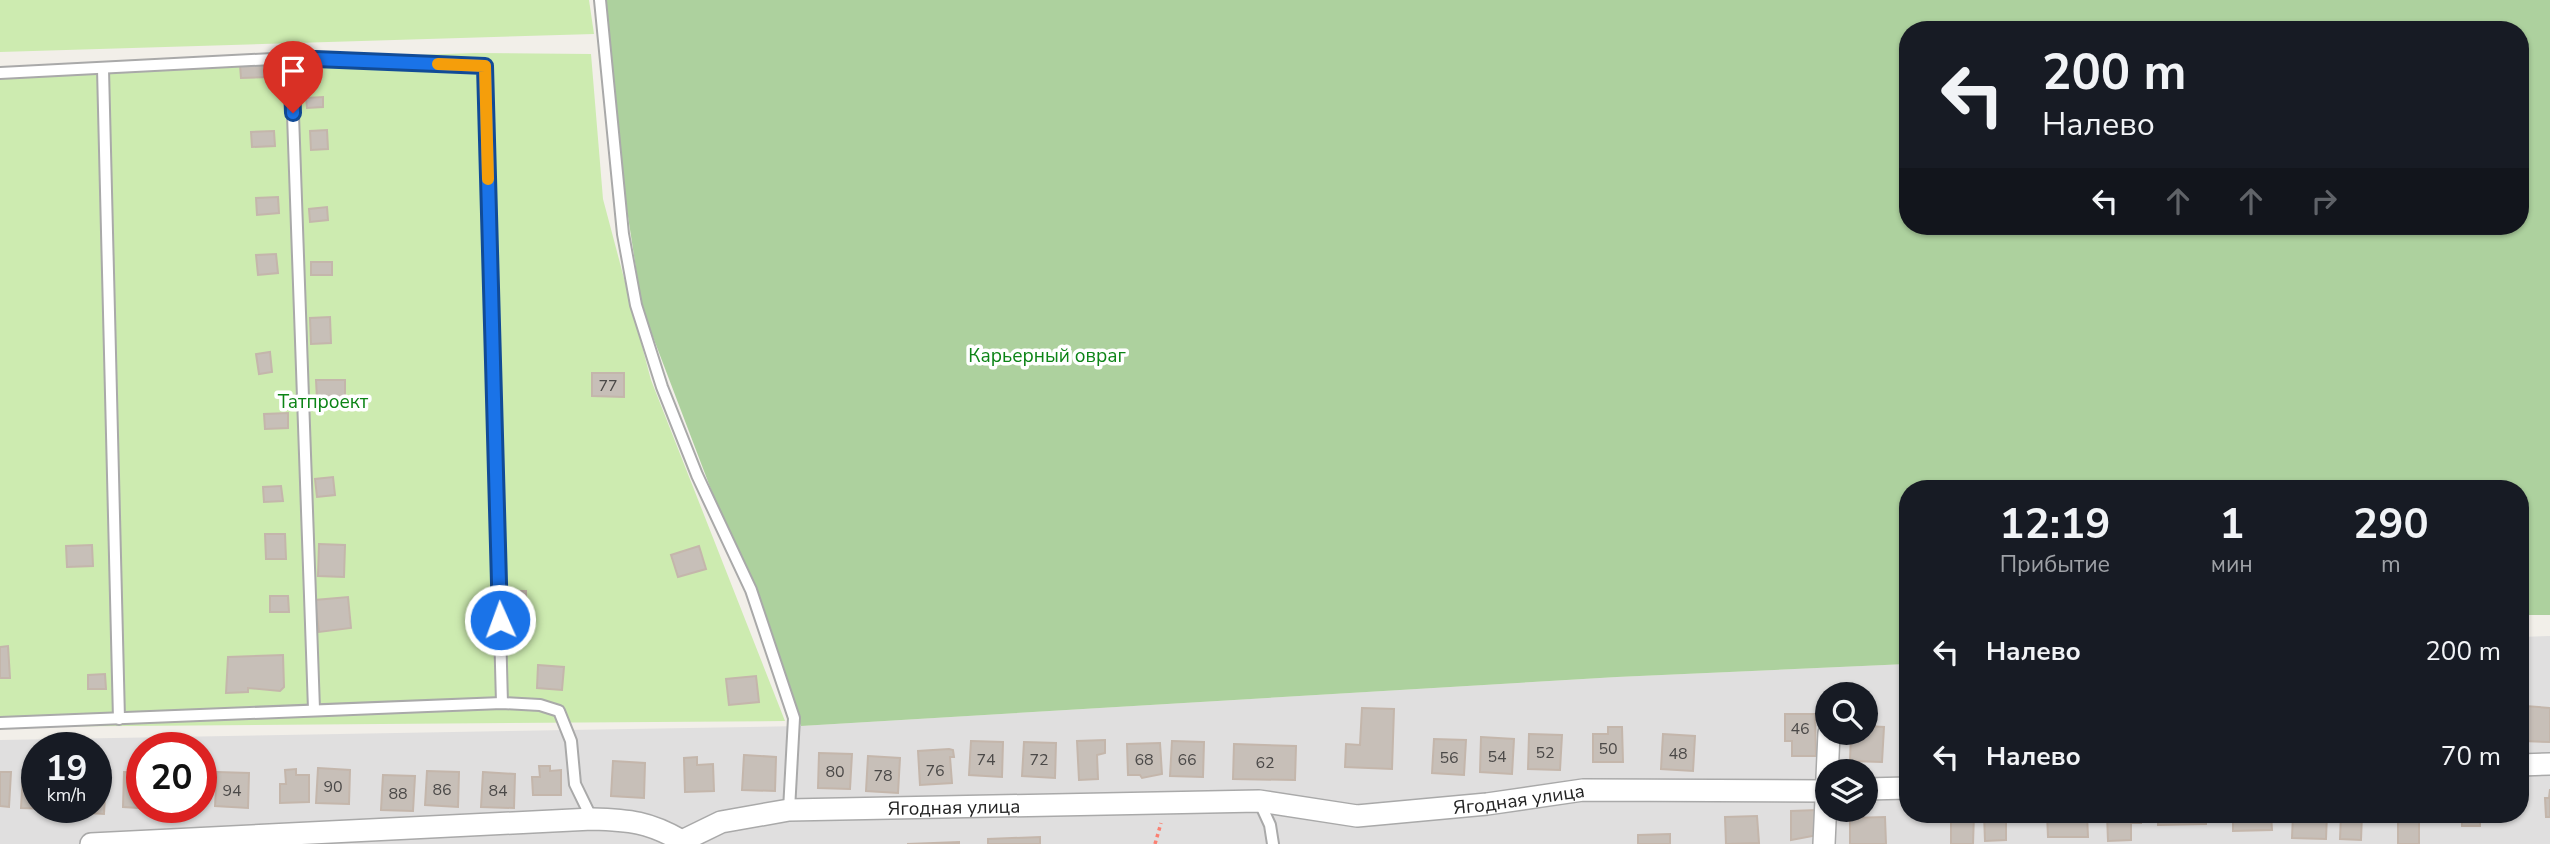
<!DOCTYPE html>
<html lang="ru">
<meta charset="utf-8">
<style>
:root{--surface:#171b24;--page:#242831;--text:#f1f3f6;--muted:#9ea1a6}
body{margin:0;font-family:"Nunito Sans",sans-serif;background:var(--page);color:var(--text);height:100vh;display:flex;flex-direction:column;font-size:26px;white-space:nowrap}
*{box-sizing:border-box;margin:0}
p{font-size:23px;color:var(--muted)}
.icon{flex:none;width:38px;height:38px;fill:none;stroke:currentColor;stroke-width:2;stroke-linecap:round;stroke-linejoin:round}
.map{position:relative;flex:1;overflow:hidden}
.sheet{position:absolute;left:1899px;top:480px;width:630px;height:343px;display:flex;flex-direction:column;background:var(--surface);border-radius:28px;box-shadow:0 2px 5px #0004}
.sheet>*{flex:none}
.guide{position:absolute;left:1899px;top:21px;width:630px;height:214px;border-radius:28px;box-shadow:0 2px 5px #0004;background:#171b24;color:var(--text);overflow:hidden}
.tools{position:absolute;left:1815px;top:682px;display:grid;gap:14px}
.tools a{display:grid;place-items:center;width:63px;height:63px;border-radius:50%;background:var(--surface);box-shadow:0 2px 5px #0004;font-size:35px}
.speed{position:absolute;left:21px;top:732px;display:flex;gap:14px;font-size:35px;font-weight:700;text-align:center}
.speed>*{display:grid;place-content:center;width:91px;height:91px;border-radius:50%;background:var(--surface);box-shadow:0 2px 5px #0004;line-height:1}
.speed small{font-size:18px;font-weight:400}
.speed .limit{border:10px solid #d22;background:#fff;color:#111}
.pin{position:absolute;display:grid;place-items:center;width:60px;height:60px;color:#fff;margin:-72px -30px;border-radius:50% 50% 50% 0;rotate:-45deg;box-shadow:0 0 7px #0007}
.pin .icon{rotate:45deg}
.me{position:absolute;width:77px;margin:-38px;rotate:358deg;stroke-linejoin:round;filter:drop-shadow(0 0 5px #0008)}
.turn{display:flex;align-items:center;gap:24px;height:147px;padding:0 28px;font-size:32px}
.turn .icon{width:91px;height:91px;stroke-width:2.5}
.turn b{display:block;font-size:49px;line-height:60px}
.lanes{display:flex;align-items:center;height:66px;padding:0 28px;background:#0003;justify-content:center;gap:35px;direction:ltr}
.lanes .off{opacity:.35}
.eta{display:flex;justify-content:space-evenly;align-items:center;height:119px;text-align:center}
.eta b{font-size:42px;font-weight:700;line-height:49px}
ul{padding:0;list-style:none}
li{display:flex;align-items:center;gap:21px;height:105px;padding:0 28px}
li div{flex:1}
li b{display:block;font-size:26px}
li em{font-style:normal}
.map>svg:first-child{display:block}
.residential{fill:#e0dfdf;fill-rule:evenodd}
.grass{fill:#cdebb0}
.forest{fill:#add19e;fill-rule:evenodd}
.building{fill:#c7bfb8;stroke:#c4b6ab;stroke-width:2}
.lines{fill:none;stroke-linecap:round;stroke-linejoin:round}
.lane-casing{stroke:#a9a9a9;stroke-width:14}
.street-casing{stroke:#a9a9a9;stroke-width:24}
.path{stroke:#fa8072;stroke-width:3.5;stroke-dasharray:3.5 3.5;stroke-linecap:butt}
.lane{stroke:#fff;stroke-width:10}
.street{stroke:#fff;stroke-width:21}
.route-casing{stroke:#114b97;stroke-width:18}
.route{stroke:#1a73e8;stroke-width:12}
.slow{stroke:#f59e0b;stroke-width:12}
.labels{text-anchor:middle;stroke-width:7;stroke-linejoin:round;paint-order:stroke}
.number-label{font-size:16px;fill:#4b4948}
.park-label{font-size:19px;fill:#0c8416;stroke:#fff}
.street-label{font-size:19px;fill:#222;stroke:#fff}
</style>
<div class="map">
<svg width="2550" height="844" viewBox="0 0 2550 844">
<rect width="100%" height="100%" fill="#f2efe9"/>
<path class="residential" d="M 2550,636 L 2550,844 L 0,844 L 0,740 L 801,726 L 1617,677 L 1907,664 L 1908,814 L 2520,814 L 2520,637 ZM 1827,695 L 1866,695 L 1866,733 L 1827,733 ZM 37,747 L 96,747 L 96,807 L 37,807 ZM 142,747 L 201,747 L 201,807 L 142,807 ZM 1827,772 L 1866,772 L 1866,810 L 1827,810 Z"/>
<g class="grass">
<path d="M 0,0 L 589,0 L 594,34 L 0,52 Z"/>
<path d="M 475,53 L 591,54 L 603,199 L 651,380 L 785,721 L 0,727 L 0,69 Z"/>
</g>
<path class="forest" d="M 595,0 L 2550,0 L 2550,615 L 2526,615 L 2529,637 L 2520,637 L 2520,488 L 1908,488 L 1907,664 L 1617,677 L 801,726 L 642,308 ZM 1908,30 L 2520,30 L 2520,226 L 1908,226 Z"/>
<g class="building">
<path d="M 271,64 L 272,77 L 241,78 L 240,65 Z"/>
<path d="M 323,97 L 323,107 L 307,108 L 306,98 Z"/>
<path d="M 327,130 L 328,149 L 311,150 L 310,131 Z"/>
<path d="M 274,131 L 275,146 L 252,147 L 251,132 Z"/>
<path d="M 278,197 L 279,213 L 257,215 L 256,198 Z"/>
<path d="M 327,207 L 328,220 L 310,222 L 309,209 Z"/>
<path d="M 276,254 L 278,273 L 258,275 L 256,255 Z"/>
<rect x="311" y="262" width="21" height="13"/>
<path d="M 330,317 L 331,343 L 311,344 L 310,318 Z"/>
<path d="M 270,352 L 272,372 L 259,374 L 256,354 Z"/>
<path d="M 592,373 L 624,373 L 624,397 L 592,396 Z"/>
<path d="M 316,380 L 345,380 L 345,398 L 317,399 Z"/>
<path d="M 288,413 L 288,428 L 265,429 L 264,414 Z"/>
<path d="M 333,477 L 335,495 L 317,497 L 315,479 Z"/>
<path d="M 281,486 L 283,501 L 264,502 L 263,487 Z"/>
<path d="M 265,534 L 285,534 L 286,559 L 266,559 Z"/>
<path d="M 319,544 L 345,545 L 344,577 L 318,576 Z"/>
<path d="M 92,545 L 93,566 L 67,567 L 66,546 Z"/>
<path d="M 699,546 L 706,569 L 678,577 L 671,555 Z"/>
<path d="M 504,591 L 526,591 L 526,604 L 504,605 Z"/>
<path d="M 270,596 L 288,596 L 289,612 L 270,612 Z"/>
<path d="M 348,597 L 351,628 L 319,632 L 315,600 Z"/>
<path d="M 8,646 L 10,678 L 0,678 L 0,647 Z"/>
<path d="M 283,655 L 284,687 L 280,691 L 248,688 L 248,692 L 226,693 L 228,657 Z"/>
<path d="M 538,665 L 564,667 L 562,690 L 537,688 Z"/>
<path d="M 105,674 L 106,689 L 88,689 L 88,675 Z"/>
<path d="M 756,676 L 759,702 L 729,705 L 726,679 Z"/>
<path d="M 2525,706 L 2550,708 L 2550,742 L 2523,741 Z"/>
<path d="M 1362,708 L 1394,709 L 1392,769 L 1345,767 L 1346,744 L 1360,745 Z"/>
<path d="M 1785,714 L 1815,714 L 1816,756 L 1792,756 L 1792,741 L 1785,741 Z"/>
<path d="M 1866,726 L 1884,727 L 1882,762 L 1850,761 L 1851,733 L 1866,733 Z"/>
<path d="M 1608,727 L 1622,727 L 1623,762 L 1593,762 L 1593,734 L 1608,734 Z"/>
<path d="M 1529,734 L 1562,735 L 1560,770 L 1528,769 Z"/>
<path d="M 1663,734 L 1695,736 L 1693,771 L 1661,769 Z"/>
<path d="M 1481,737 L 1514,739 L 1512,774 L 1480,772 Z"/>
<path d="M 1434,739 L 1466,740 L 1464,775 L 1432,773 Z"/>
<path d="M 1105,740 L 1105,753 L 1097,755 L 1098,779 L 1079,780 L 1077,741 Z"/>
<path d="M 971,741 L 1003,742 L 1002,777 L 969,775 Z"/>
<path d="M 1172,741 L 1204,742 L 1203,777 L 1170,776 Z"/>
<path d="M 1024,742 L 1056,743 L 1055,778 L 1022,776 Z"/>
<path d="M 1160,743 L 1162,774 L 1142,778 L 1140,775 L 1128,775 L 1127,744 Z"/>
<path d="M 1234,744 L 1296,746 L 1295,780 L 1233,779 Z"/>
<path d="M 949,749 L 953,750 L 954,757 L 950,757 L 952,783 L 920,785 L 918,751 Z"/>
<path d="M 819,753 L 852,754 L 850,789 L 818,788 Z"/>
<path d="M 744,755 L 776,757 L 775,791 L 742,790 Z"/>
<path d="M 868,756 L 900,758 L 898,793 L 866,791 Z"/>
<path d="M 697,757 L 697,765 L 713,764 L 714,791 L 685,792 L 684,758 Z"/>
<path d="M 613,761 L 645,763 L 644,798 L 611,796 Z"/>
<path d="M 539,766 L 550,766 L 550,771 L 561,770 L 561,795 L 533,795 L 532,777 L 540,777 Z"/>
<path d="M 318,768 L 350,770 L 349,804 L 316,803 Z"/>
<path d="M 296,769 L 296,775 L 309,775 L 309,802 L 280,803 L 280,784 L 286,784 L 285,770 Z"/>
<path d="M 427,771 L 459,772 L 458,807 L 425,805 Z"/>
<path d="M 0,772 L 11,772 L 9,807 L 0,806 Z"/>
<path d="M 124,772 L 142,773 L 142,807 L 155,809 L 123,807 Z"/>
<path d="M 217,772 L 249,773 L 248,808 L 215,806 Z"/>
<path d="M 483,772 L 515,774 L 514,808 L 481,807 Z"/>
<path d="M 23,773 L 37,774 L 37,807 L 54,807 L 53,809 L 21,808 Z"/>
<path d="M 383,775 L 415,776 L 413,811 L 381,810 Z"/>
<path d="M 96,778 L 106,779 L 104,814 L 72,812 L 72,807 L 96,807 Z"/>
<path d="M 2550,789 L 2550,817 L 2546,817 L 2545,798 L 2549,798 Z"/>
<path d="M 167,807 L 200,807 L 199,811 L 167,809 Z"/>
<path d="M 1817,810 L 1818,835 L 1791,840 L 1791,811 Z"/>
<path d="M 1951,814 L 1974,814 L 1973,844 L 1951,844 Z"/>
<path d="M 1984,814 L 2006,814 L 2006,840 L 1985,841 Z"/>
<path d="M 2047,814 L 2087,814 L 2088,837 L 2048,837 Z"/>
<path d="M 2107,814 L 2141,814 L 2141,823 L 2131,823 L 2131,840 L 2108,841 Z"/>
<path d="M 2158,814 L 2206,814 L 2206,824 L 2158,825 Z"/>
<path d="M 2233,814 L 2271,814 L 2272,830 L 2233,831 Z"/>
<path d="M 2293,814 L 2327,814 L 2326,839 L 2292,838 Z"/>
<path d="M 2341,814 L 2362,814 L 2361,840 L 2340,839 Z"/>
<rect x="2398" y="814" width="21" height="30"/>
<rect x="2462" y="814" width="18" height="12"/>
<path d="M 1757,816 L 1759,843 L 1726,844 L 1725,817 Z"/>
<path d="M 1885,817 L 1886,844 L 1850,844 L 1850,818 Z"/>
<path d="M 1670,834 L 1670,844 L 1638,844 L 1638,835 Z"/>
<path d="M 1040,837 L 1040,844 L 988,844 L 988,839 Z"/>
<path d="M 959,842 L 959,844 L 907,844 Z"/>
</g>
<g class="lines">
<g class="lane-casing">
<g id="lane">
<path d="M 600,0 L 623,234 L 636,305 L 662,387 L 697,475 L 751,590 L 794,718 L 789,810"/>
<path d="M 291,58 L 314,709"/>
<path d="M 103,69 L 119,719"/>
<path d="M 0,73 L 291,58 L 485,66 L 502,703"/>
<path d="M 0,723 L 502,703 L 540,705 L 559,711 L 571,741 L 575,784 L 592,819"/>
<path d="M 1259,801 L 1270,825 L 1273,844"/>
</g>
</g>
<g class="street-casing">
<g id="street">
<path d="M 2520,765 L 2550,764"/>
<path d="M 1866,789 L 1908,788"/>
<path id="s1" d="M 91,844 L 592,819 C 630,820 649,822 682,841 L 721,822 L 789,810 L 1259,801 L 1357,816 L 1487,804 L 1583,790 L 1827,791"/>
<path d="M 1824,844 L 1829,733"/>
</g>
</g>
<path class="path" d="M 1155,844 L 1161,823"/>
<use href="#lane" class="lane"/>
<use href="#street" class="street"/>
</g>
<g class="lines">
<g class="route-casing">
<path id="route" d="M 293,113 L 291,58 L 485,66 L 500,620"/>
</g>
<use href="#route" class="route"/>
<path class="slow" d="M 438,64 L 485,66 L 488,179"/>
</g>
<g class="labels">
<g class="number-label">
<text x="608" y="391">77</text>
<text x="1800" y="734">46</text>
<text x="1608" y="754">50</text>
<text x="1545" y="758">52</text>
<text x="1678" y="759">48</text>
<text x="1497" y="762">54</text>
<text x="1449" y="763">56</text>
<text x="986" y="765">74</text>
<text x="1039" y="765">72</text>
<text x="1144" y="765">68</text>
<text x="1187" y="765">66</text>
<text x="1265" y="768">62</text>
<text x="935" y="776">76</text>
<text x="835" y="777">80</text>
<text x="883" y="781">78</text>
<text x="333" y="792">90</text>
<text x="442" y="795">86</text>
<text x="232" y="796">94</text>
<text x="498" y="796">84</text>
<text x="398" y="799">88</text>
</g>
<g class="park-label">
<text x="1047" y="362">Карьерный овраг</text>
<text x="323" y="408">Татпроект</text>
</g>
<g class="street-label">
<text dy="7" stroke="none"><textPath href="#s1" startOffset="1440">Ягодная улица</textPath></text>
<text dy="7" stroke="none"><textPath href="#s1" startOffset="873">Ягодная улица</textPath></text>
</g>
</g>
</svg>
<div class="tools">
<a><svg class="icon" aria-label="search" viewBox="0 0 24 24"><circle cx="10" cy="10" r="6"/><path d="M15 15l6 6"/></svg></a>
<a><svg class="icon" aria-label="layers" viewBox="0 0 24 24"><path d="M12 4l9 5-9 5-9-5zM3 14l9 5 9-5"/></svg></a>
</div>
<div class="speed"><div>19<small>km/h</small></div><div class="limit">20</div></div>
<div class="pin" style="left:293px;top:113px;background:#d93025"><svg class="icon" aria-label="arrive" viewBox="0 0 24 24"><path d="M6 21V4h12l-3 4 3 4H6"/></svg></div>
<svg class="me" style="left:500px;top:620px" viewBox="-20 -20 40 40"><circle r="17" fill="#1a73e8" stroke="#fff" stroke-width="3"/><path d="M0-11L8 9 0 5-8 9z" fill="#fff"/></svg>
<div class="guide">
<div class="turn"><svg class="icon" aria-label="left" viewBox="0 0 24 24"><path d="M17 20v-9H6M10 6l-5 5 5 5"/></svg><div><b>200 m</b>Налево</div></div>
<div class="lanes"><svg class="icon" aria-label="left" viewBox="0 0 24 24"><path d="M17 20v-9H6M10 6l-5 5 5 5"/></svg><svg class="icon off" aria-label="ahead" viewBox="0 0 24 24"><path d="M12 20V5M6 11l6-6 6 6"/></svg><svg class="icon off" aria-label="ahead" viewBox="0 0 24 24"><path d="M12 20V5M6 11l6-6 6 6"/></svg><svg class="icon off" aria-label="right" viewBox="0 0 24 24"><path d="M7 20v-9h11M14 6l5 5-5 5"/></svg></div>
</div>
<section class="sheet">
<div class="eta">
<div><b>12:19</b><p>Прибытие</p></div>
<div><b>1</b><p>мин</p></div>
<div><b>290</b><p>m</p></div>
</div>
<ul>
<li><svg class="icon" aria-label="left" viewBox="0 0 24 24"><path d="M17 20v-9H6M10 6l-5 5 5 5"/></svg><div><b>Налево</b></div><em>200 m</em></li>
<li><svg class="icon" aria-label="left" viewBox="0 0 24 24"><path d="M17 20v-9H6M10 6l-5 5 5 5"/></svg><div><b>Налево</b></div><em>70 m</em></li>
</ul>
</section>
</div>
